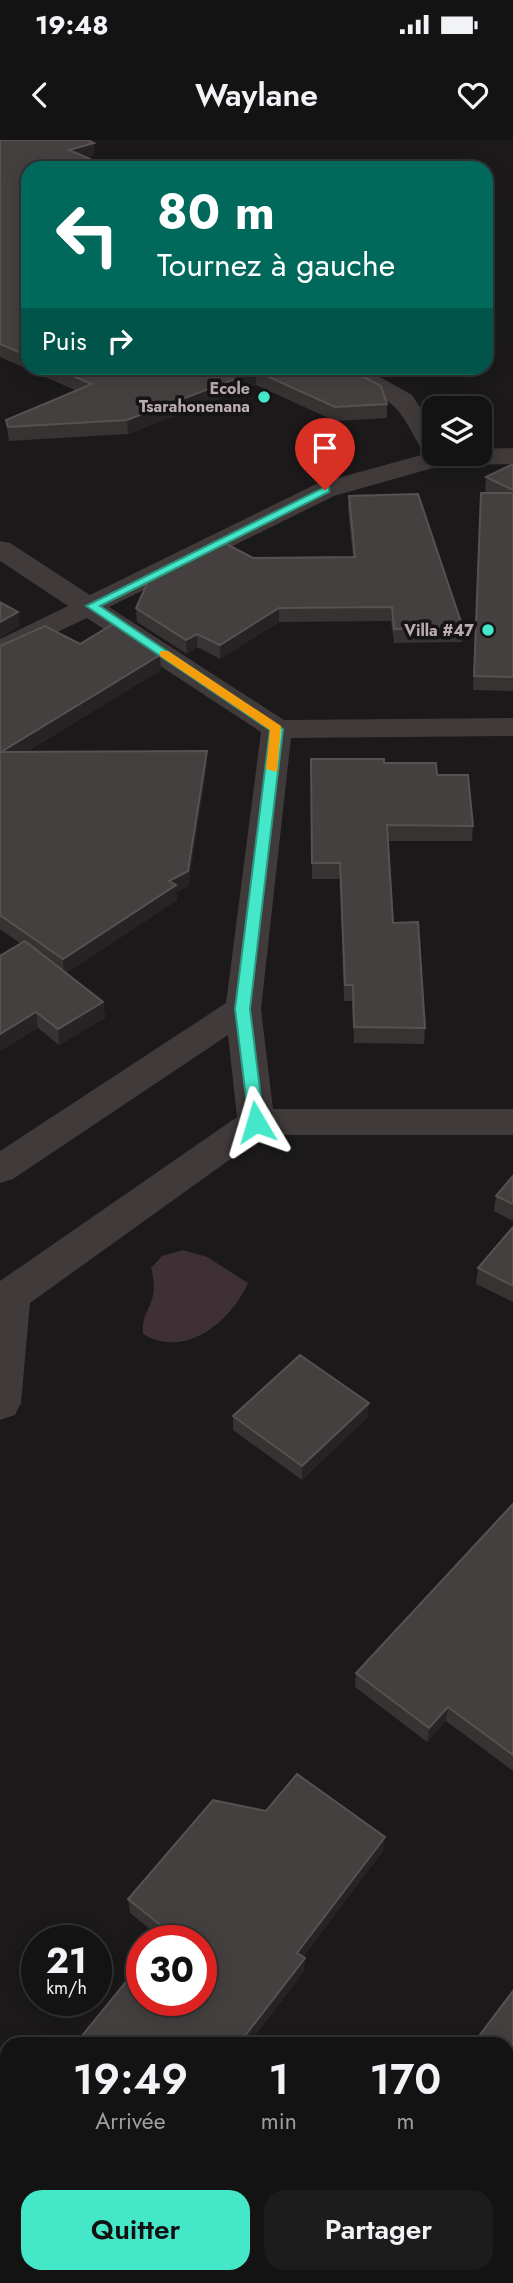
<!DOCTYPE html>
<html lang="fr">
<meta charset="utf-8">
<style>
:root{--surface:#141313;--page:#1d1c1c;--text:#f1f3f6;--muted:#9d9ea0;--line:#333233;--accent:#44e8c9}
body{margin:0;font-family:Jost,sans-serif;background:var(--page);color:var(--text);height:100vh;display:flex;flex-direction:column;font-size:26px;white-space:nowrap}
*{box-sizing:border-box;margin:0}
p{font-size:23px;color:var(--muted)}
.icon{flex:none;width:38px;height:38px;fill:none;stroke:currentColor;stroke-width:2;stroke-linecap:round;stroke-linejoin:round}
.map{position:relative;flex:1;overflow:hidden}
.details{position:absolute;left:0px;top:1897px;width:514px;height:247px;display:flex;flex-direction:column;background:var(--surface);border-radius:21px 21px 0 0;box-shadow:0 4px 18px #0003,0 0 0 2px var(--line)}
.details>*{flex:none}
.hud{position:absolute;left:21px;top:21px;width:472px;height:214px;border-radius:21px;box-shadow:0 4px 18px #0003,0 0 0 2px var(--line);background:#00695c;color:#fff;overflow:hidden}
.buttons{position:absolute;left:422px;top:256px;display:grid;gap:14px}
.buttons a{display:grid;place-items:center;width:70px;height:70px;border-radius:14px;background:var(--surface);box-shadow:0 4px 18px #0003,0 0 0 2px var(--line);font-size:35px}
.speed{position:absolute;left:21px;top:1785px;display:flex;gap:14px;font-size:35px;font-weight:700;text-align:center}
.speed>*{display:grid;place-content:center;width:91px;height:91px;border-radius:50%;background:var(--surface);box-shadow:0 4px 18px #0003,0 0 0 2px var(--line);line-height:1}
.speed small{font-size:18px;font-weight:400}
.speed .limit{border:10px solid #d22;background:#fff;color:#111}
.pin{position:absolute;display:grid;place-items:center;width:60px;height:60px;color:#fff;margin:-72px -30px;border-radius:50% 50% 50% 0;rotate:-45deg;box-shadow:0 0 7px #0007}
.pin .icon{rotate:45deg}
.me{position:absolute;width:77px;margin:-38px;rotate:353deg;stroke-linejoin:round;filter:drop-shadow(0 0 5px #0008)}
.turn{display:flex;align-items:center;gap:24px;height:147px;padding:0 21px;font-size:32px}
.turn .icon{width:91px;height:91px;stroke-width:2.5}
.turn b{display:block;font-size:49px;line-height:60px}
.then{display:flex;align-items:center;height:66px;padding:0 21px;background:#0003;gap:14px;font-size:26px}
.eta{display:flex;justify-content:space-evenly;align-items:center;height:119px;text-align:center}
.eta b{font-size:42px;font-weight:600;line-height:49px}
.button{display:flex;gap:14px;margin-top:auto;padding:14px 21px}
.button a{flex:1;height:80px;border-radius:21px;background:var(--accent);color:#111;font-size:28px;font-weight:600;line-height:80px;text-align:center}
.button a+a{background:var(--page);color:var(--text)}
.status{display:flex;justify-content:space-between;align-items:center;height:49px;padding:0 35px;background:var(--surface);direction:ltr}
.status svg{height:19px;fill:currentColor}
header{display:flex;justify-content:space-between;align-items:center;height:91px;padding:0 21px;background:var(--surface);font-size:32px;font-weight:600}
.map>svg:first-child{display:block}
.water{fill:#3f3036}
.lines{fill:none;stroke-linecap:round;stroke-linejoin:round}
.street{fill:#403a3a;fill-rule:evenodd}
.wall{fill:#363332}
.shaded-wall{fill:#252323}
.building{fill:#444040;stroke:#575151;stroke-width:2}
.route{fill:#44e8c9;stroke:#2c9783;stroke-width:2}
.slow{fill:#f59e0b}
.poi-dot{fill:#44e8c9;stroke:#161414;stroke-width:2.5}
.labels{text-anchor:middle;stroke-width:7;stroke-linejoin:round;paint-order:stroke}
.far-poi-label{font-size:16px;font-weight:bold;fill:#baacaf;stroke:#161414;text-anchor:end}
</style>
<div class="status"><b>19:48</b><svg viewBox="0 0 49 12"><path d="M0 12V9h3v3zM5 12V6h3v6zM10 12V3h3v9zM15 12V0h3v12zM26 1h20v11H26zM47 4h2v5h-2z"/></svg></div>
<header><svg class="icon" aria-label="back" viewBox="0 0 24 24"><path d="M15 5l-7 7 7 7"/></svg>Waylane<svg class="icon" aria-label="heart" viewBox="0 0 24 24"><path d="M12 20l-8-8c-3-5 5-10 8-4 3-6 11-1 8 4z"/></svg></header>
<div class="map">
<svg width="513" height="2143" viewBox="0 0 513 2143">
<rect width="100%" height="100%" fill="#1b1919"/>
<path class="water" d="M 183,1110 L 207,1117 L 248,1143 C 230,1183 185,1219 143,1194 C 141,1166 161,1166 151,1128 L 162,1116 Z"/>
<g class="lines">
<path class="street" d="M 333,228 L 364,228 L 412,255 L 434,289 L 434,313 L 480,313 L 480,309 L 513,308 L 513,324 L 440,326 L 334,356 L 109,467 L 284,580 L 513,578 L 513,596 L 291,598 L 261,869 L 273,969 L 513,969 L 513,995 L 264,995 L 30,1163 L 21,1263 L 15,1275 L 0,1280 L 0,1141 L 237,977 L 228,895 L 13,1039 L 0,1043 L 0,1011 L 226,863 L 261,592 L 87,478 L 0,519 L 0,499 L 68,466 L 0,421 L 0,401 L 10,403 L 90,455 L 316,344 L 425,314 C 414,299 405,274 390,263 C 377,253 339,237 333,228 Z"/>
</g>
<g class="wall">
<path d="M 0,0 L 94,3 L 94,15 L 86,18 L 28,28 L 28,228 L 347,228 L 387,264 L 387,278 L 335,281 L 256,245 L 128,294 L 9,301 L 6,280 L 77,251 L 0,217 Z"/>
<path d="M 513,324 L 513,551 L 473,550 L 481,353 L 489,353 L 485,351 L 486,337 Z"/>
<path d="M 349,356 L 463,488 L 462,502 L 394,503 L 391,481 L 279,482 L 220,519 L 197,507 L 187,514 L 137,482 L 136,468 L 253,418 L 353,417 L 348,369 Z"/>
<path d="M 80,504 L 161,530 L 26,612 L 207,611 L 207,626 L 188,746 L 176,752 L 177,760 L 66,833 L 103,862 L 105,878 L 59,905 L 38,888 L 0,911 L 0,816 L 21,804 L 0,789 L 0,506 Z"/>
<path d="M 311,619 L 384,623 L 437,635 L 473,686 L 472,701 L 388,701 L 393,783 L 425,888 L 424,904 L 354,903 L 352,861 L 344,861 L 340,739 L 312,739 Z"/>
<path d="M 513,1036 L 513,1081 L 494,1071 L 496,1056 Z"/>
<path d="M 513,1087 L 513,1162 L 476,1144 L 478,1128 Z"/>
<path d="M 233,1276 L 368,1277 L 302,1340 L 233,1290 Z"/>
<path d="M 513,1364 L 513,1631 L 446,1581 L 427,1602 L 355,1547 L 356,1533 Z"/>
<path d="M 383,1711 L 303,1817 L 304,1831 L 250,1902 L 252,1904 L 82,1904 L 81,1897 L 161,1798 L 130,1773 L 128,1759 Z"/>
<path d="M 513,1851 L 513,2143 L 506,2137 L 508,2137 L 508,1904 Z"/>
<rect x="0" y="1918" width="7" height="93"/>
</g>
<g class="shaded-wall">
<path d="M 94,3 L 94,15 L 69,23 L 69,10 Z"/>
<path d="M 256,231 L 256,245 L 128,294 L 127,280 Z"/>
<path d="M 279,468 L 279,482 L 220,519 L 220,505 Z"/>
<path d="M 18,472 L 20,486 L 0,498 L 0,482 Z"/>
<path d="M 197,494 L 197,507 L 187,514 L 186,500 Z"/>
<path d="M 160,515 L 161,530 L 2,626 L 1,612 Z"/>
<path d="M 207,611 L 207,626 L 188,746 L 176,752 L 177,760 L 64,834 L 63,819 L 169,741 Z"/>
<path d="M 103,862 L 105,878 L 59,905 L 58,889 Z"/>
<path d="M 36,872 L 38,888 L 0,911 L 0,894 Z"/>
<path d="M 369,1263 L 368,1277 L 302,1340 L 302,1326 Z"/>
<path d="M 448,1567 L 446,1581 L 427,1602 L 429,1588 Z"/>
<path d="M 385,1697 L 383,1711 L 296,1826 L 297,1813 Z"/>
<path d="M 305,1818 L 304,1831 L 248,1904 L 244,1897 Z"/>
<path d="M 492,2137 L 496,2137 L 492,2143 L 488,2143 Z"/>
</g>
<g class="building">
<path d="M 0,0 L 88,0 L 94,3 L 69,10 L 111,28 L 28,28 L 28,216 L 0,204 Z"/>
<path d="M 54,228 L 347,228 L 381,246 L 387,264 L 335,267 L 256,231 L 127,280 L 8,287 L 6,280 L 92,244 Z"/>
<path d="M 513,324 L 513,350 L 486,337 Z"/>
<path d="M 481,353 L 513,353 L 513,537 L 474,536 Z"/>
<path d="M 418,354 L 463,488 L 394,489 L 392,467 L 279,468 L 220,505 L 197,494 L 186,500 L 136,468 L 151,435 L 221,401 L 253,418 L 355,417 L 349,356 Z"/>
<path d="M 0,462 L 18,472 L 0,482 Z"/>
<path d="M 113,484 L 160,515 L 1,612 L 207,611 L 188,731 L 169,741 L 176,745 L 63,819 L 0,775 L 0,506 L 45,486 L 80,504 Z"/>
<path d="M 311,619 L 384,619 L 384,623 L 436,623 L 437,635 L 468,635 L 473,686 L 387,685 L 393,783 L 418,782 L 425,888 L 354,887 L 353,845 L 345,845 L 340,723 L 312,723 Z"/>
<path d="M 25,801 L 103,862 L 58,889 L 36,872 L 0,894 L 0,816 Z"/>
<path d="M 513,1036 L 513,1064 L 496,1056 Z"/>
<path d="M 513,1087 L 513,1146 L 478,1128 Z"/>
<path d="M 300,1215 L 369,1263 L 302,1326 L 233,1276 Z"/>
<path d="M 513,1364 L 513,1615 L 448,1567 L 429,1588 L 356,1533 Z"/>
<path d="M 297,1634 L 385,1697 L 297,1813 L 305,1818 L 244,1897 L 252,1904 L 89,1904 L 81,1897 L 142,1822 L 142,1860 L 201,1860 L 201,1801 L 159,1801 L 168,1791 L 128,1759 L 213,1660 L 266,1671 Z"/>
<path d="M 513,1851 L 513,2129 L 508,2125 L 508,1904 L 473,1904 Z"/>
<rect x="0" y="1918" width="7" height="83"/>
<path d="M 7,2128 L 7,2137 L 207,2137 L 208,2143 L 0,2143 L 0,2130 Z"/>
<path d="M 357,2137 L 492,2137 L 488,2143 L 352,2143 Z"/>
</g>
<path class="route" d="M 325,347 L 329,348 L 329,352 L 100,466 L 283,589 L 250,869 L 264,982 L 256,987 L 249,982 L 235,869 L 270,590 L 86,466 Z"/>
<path class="slow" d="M 160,511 L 168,511 L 281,586 L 277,632 L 266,629 L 270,590 L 160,516 Z"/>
<g class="poi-dot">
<circle cx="264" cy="257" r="7"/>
<circle cx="488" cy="490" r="7"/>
</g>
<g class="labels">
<g class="far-poi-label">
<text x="250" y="254">Ecole<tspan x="250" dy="18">Tsarahonenana</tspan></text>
<text x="474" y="496">Villa #47</text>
</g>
</g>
</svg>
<div class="buttons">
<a><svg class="icon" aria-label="layers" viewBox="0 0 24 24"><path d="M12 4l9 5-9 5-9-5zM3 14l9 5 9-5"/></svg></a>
</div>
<div class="speed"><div>21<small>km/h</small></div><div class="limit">30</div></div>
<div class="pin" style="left:325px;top:350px;background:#d93025"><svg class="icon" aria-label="arrive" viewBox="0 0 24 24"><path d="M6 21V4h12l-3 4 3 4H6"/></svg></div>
<svg class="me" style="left:256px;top:982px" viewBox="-20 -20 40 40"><path d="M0-17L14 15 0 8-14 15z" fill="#44e8c9" stroke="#fff" stroke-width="4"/></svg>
<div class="hud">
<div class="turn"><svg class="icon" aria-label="left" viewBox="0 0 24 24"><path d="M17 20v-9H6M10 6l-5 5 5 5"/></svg><div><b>80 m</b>Tournez à gauche</div></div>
<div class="then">Puis<svg class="icon" aria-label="right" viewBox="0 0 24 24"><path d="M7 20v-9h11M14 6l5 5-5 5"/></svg></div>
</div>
<section class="details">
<div class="eta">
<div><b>19:49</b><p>Arrivée</p></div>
<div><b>1</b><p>min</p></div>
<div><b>170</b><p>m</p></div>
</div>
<div class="button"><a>Quitter</a><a>Partager</a></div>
</section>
</div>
